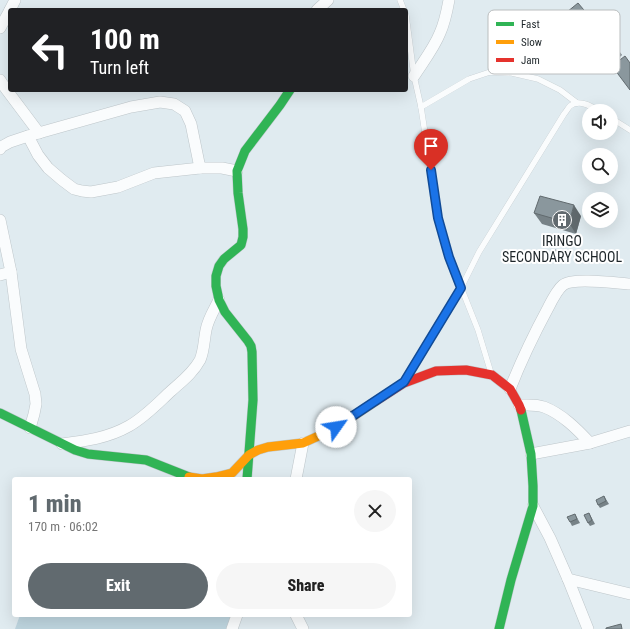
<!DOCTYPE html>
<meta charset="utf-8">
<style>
:root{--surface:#fff;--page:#f6f6f6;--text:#222;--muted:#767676;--accent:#616a6f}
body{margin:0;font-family:"Roboto Condensed",sans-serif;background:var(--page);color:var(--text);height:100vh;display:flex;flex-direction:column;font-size:15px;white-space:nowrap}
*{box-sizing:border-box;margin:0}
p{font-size:13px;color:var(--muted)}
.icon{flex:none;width:22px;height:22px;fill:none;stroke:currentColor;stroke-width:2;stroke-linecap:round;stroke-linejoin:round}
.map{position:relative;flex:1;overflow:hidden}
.side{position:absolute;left:12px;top:477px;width:400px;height:140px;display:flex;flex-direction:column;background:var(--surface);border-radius:4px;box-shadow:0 4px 16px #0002}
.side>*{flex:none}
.banner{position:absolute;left:8px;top:8px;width:400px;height:84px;border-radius:4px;box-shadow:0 4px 16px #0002;background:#202124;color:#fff;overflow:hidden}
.fabs{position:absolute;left:582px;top:104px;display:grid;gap:8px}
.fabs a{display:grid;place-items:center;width:36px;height:36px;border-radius:50%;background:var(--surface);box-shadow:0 4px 16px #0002;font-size:20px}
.pin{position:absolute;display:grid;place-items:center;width:34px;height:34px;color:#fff;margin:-41px -17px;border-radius:50% 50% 50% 0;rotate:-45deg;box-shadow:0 0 4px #0007}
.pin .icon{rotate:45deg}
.me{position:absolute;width:44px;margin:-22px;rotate:58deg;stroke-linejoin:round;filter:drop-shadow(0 0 3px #0008)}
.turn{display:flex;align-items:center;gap:14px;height:84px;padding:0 16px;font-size:18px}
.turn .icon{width:52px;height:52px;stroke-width:2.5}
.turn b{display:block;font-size:28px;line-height:34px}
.round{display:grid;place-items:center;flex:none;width:42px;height:42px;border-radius:21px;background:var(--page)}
.head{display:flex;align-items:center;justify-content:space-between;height:68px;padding:0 16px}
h1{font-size:24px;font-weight:800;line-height:30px;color:var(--accent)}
.action{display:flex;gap:8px;margin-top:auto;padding:8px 16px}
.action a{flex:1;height:46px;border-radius:24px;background:var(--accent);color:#fff;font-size:16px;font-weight:800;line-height:46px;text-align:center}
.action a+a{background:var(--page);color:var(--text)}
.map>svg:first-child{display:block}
.green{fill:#bed5df}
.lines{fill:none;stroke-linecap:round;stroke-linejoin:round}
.lane-casing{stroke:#bec6ca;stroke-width:6}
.street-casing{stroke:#bec6ca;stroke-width:12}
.fast-casing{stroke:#bec6ca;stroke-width:10}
.slow-casing{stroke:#bec6ca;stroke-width:10}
.jam-casing{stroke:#bec6ca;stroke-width:10}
.lane{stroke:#fafcfd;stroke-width:5.5}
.street{stroke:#fafcfd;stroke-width:11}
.fast{stroke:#30b455;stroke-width:9}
.slow{stroke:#ff9f0a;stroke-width:9}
.jam{stroke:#e5322d;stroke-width:9}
.wall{fill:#778287}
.shaded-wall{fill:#616a6e}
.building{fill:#8a979d;stroke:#616a6e}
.route-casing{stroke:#114b97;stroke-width:10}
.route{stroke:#1a73e8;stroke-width:7}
.labels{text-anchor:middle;stroke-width:4;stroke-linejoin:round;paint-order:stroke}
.poi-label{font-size:14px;fill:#1d2529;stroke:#fff}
.key{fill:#fff;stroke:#bbbebf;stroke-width:1}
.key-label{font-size:11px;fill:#1d2529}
</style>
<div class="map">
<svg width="630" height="629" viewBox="0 0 630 629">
<rect width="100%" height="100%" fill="#e0ebf0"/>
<path class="green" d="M 20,615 L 230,615 L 230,629 L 15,629 Z"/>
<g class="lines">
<g class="lane-casing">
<g id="lane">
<path d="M 400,0 L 404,10"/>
<path d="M 406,15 L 414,76 L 421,107 L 438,218 L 449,257 L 478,330 L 491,373"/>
<path d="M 421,107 L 469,79 L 490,72 L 512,73 L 538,79 L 560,90 L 577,103"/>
<path d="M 611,118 L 630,130"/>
<path d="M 406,379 L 461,288 L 479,252 L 564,114 C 566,112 568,108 570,106 C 579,99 591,106 599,111"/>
</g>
</g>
<g class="street-casing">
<g id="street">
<path d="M 10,10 L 15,0"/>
<path d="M 317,10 L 328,0"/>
<path d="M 0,28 L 10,10"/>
<path d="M 414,76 C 423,62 434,48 440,33 C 445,22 447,11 449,0"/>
<path d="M 0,80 L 6,89 L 39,133"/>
<path d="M 28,136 L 38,155 L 48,168 L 62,180 L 74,189 L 82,191 L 91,192 L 118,187 L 154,173 L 200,168 L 222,168 L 237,171"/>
<path d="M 0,149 L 1,147 L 10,142 L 28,136 L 131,107 L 160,102 L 174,104 L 185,111 L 191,124 L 200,168"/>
<path d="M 0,220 L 11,272 L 21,349 L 35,394 L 36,404 L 34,414 L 30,428"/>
<path d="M 0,275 L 11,272"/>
<path d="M 510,389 C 521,361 534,334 548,308 C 551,302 558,289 563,285 C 573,277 616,283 630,284"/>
<path d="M 519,405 C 527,405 536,404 544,407 C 562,414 577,429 590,443"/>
<path d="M 62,444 C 85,441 108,438 129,426 C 145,417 158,403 171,391 C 181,382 193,373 200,360 C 204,351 204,340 206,330 C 208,319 214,310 219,300"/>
<path d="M 531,454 L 590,443 L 630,431"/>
<path d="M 296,479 L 303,443"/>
<path d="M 533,506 L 550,538 L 568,579 L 588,629"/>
<path d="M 568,579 L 630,594"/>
<path d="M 296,615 L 303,629"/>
<path d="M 232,629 L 237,615"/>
</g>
</g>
<g class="fast-casing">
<g id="fast">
<path d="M 0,413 L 75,450 L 88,454 L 146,460 L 189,477"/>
<path d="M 247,479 L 253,400 L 252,352 L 251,346 L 248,341 L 225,312 L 219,300 L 216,286 L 216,276 L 219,266 L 224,259 L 241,245 L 243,237 L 243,229 L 238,193 L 237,171 L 245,151 L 280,105 L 290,90"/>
<path d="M 499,629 L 511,580 L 533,506 L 533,486 L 531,454 L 521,410"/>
</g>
</g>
<g class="slow-casing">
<path id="slow" d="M 189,477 L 202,479 L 216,477 L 232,473 L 249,455 L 258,450 L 268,447 L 303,443 L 325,433 L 346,421 L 376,401"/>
</g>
<g class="jam-casing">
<path id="jam" d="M 376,401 L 404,383 L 436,371 L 466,370 L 492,375 L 510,389 L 519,405 L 521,410"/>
</g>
<use href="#lane" class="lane"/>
<use href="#street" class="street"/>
<use href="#fast" class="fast"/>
<use href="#slow" class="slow"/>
<use href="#jam" class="jam"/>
</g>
<g class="wall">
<path d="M 567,12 L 589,16 L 594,23 L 582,32 Z"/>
<path d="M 585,36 L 617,48 L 622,55 L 610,66 L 590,43 Z"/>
<path d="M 534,213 L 581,216 L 576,234 L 542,224 Z"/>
<path d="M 553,255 L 564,255 L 563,260 L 556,258 Z"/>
<path d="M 604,496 L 609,504 L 600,508 L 598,505 Z"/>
<path d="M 589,513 L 595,524 L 590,526 L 588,523 Z"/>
<path d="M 575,514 L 580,523 L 572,526 L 570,522 Z"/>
</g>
<g class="shaded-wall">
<path d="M 574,205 L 581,216 L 576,234 L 569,223 Z"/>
<path d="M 562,252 L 564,255 L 563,260 L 560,257 Z"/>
</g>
<g class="building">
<path d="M 578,3 L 589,16 L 577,25 L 567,12 Z"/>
<path d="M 625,56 L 630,63 L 630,90 L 612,66 Z"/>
<path d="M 540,196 L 574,205 L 569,223 L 534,213 Z"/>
<path d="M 555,250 L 562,252 L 560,257 L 553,255 Z"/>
<path d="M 604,496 L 606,501 L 598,505 L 596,500 Z"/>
<path d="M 589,513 L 592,520 L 588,523 L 584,515 Z"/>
<path d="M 575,514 L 577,519 L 570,522 L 567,517 Z"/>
<path d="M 621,624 L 622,629 L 606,629 L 606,628 Z"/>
</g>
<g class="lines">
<g class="route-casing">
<path id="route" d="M 336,427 L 404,382 L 461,288 L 449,257 L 438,218 L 431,170"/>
</g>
<use href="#route" class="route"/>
</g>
<defs>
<g id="building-disc" transform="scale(1)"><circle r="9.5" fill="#616a6f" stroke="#fff"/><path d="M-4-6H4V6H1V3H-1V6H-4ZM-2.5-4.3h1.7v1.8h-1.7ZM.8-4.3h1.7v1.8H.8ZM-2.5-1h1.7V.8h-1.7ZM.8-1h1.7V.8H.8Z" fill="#fff"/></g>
</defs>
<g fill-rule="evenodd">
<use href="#building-disc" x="562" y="220"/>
</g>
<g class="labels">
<g class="poi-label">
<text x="562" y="246">IRINGO<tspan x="562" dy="16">SECONDARY SCHOOL</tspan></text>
</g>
</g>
<rect x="488" y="10" width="132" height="64" rx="6" class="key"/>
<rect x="496" y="22" width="18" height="4" fill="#30b455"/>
<rect x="496" y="40" width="18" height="4" fill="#ff9f0a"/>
<rect x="496" y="58" width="18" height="4" fill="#e5322d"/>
<g class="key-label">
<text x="521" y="28">Fast</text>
<text x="521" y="46">Slow</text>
<text x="521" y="64">Jam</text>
</g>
</svg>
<div class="fabs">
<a><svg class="icon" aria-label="sound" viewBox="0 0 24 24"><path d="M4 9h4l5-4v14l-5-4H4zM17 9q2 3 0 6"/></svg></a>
<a><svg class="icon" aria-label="search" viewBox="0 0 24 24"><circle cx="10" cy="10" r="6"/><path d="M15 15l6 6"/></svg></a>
<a><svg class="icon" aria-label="layers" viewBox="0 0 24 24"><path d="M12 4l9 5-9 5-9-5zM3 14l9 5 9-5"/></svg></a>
</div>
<div class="pin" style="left:431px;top:170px;background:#d93025"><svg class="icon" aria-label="arrive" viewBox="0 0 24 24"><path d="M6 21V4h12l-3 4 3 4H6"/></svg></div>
<svg class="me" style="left:336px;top:427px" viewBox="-20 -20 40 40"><circle r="19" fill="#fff"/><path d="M0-13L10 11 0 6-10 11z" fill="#1a73e8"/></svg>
<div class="banner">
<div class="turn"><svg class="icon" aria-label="left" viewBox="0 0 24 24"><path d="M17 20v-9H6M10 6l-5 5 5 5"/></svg><div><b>100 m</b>Turn left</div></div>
</div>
<section class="side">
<div class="head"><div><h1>1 min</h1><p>170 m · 06:02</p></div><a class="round"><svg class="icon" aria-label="close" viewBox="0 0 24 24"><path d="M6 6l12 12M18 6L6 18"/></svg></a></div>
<div class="action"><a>Exit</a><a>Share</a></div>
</section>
</div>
